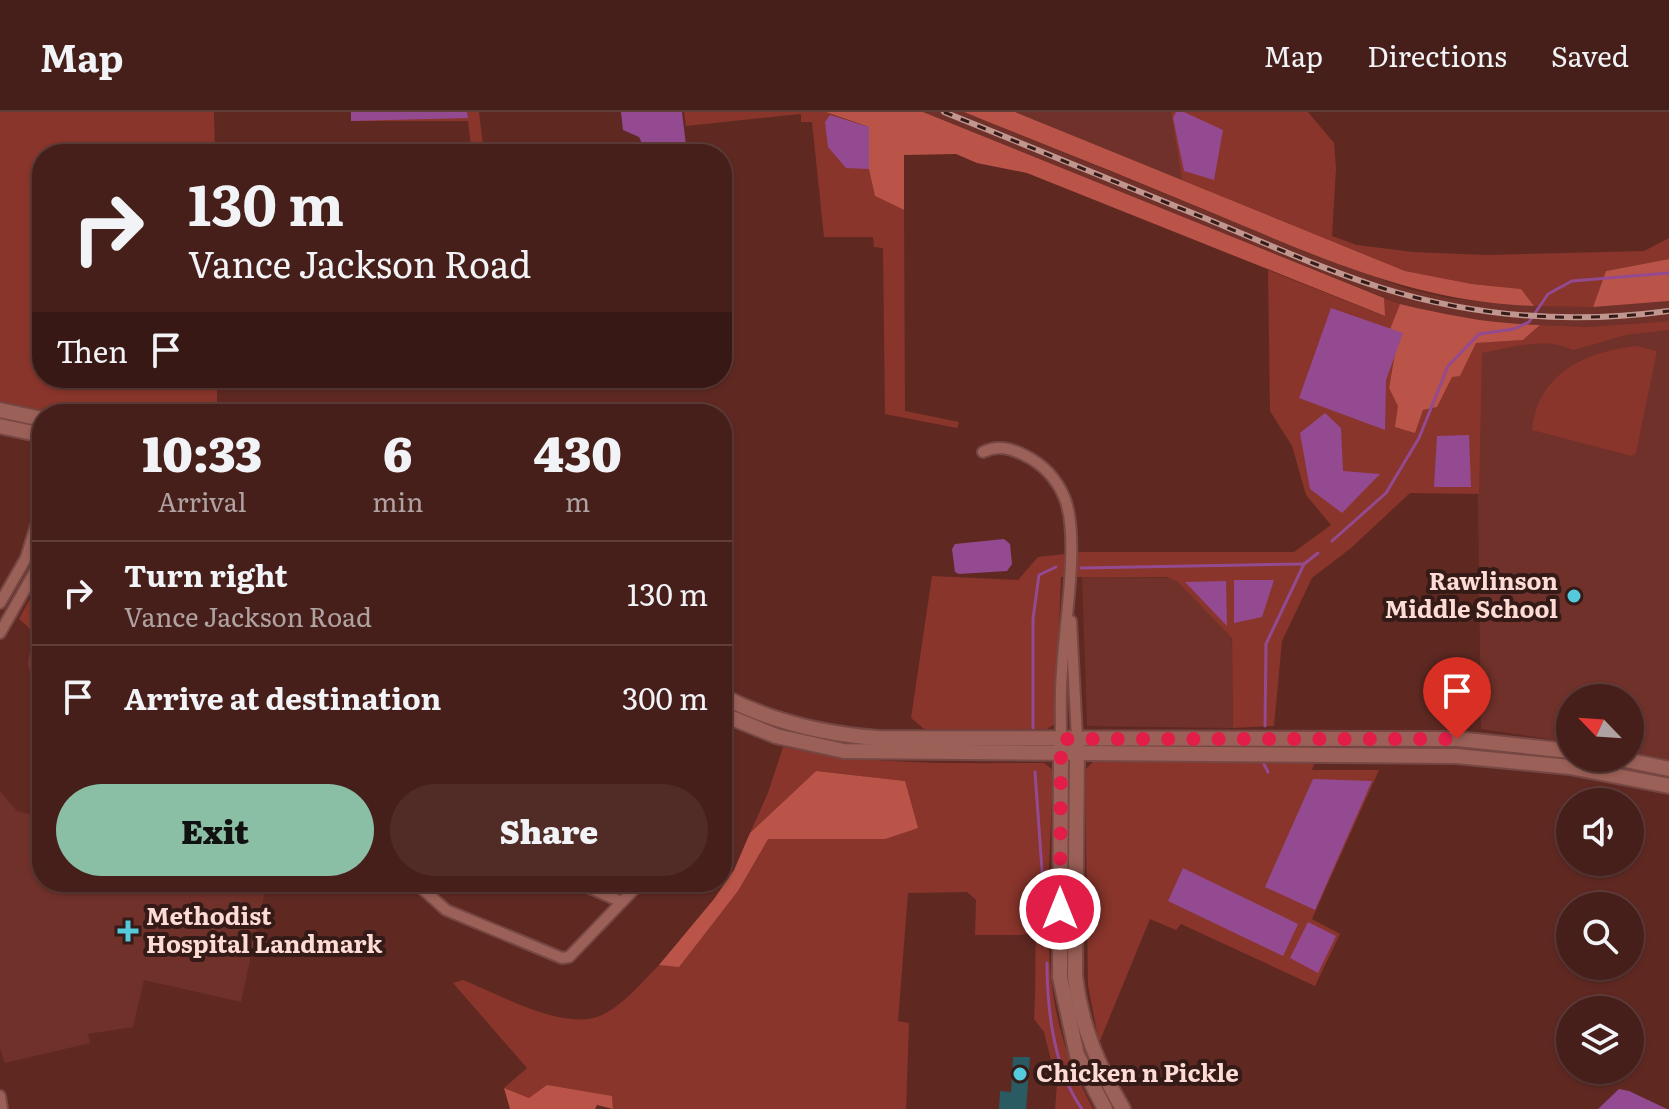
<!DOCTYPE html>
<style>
:root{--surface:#471f1a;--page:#512c27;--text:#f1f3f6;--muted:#b0a2a2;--line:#5f3d39;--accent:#8abfa5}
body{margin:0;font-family:Literata,serif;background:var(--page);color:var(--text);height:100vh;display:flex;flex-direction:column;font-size:30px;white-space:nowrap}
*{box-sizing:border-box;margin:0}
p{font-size:26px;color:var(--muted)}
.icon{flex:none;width:44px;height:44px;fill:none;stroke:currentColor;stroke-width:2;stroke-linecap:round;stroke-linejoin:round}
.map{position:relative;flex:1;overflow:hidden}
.drawer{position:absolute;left:32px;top:292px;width:700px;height:488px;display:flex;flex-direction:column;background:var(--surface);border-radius:32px;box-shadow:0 2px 6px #0004,0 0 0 2px var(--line)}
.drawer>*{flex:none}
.hud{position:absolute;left:32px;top:32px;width:700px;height:244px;border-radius:32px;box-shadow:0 2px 6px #0004,0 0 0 2px var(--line);background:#471f1a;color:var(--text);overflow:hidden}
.needle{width:52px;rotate:295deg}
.controls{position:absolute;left:1556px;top:572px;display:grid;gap:16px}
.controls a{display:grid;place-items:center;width:88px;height:88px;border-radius:50%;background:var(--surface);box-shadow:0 2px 6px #0004,0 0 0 2px var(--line);font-size:40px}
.pin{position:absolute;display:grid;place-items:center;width:68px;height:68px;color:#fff;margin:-82px -34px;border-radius:50% 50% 50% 0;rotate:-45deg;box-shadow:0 0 8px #0007}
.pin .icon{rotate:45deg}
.me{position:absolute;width:88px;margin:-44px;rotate:0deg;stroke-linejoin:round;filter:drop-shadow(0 0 6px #0008)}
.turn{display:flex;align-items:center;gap:28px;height:168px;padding:0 24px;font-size:36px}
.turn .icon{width:104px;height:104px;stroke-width:2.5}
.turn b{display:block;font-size:56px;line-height:68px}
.then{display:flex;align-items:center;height:76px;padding:0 24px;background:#0003;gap:16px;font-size:30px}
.eta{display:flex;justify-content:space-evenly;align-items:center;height:136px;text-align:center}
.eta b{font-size:48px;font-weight:800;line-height:56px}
.action{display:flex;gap:16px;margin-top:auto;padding:16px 24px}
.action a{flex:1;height:92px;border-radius:48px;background:var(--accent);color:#111;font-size:32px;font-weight:800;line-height:92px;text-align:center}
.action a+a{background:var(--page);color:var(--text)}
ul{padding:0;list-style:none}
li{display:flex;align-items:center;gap:24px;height:104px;padding:0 24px;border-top:2px solid var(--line)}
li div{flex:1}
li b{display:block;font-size:30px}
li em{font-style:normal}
header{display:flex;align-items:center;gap:48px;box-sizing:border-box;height:112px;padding:0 40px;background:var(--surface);border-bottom:2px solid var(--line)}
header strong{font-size:38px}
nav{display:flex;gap:44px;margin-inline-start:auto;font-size:28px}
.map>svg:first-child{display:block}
.built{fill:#6f312a}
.green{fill:#89352b}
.forest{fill:#ba5448}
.water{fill:#944a90}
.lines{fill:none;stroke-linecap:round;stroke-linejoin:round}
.stream{stroke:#944a90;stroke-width:3}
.building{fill:#2a5b62}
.street-casing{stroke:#764743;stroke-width:14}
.secondary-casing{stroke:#764743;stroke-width:18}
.street{stroke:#9b6057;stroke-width:10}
.secondary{stroke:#9b6057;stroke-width:14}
.rail-casing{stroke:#c0968f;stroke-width:6}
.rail{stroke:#341b17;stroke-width:3;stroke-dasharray:9;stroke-linecap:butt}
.route{stroke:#e11d48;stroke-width:14;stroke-dasharray:0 25.2}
.poi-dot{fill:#54cadc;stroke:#341b17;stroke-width:3}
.labels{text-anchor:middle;stroke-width:8;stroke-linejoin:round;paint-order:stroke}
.poi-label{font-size:24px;font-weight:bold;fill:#fedbd5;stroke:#341b17;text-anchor:start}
</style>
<header>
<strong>Map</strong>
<nav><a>Map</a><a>Directions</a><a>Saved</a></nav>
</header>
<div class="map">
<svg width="1669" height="997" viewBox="0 0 1669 997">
<rect width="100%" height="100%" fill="#5f2922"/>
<g class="built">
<path d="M 923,0 L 964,0 L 1316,143 L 1405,176 L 1448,186 L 1512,193 L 1588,195 L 1669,189 L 1669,209 L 1588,215 L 1509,212 L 1443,203 L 1400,192 Z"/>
<path d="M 998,0 L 1171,0 L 1182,68 Z"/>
<path d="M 1669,218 L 1669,648 L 1630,640 L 1630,586 L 1570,586 L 1570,630 L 1481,617 L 1476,231 Z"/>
<path d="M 1082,465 L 1231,466 L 1233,616 L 1087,614 Z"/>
<path d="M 0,679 L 17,699 L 42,705 L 42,770 L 267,770 L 241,890 L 144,868 L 133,915 L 88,922 L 90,931 L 5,951 L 0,936 Z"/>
</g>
<g class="green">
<path d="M 0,0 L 214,0 L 215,42 L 42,42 L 42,266 L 217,266 L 217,302 L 61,302 L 0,289 Z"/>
<path d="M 351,0 L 479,0 L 484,42 L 472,42 L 468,9 L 351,9 Z"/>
<path d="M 684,0 L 826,0 L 869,15 L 875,84 L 904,98 L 905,299 L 959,310 L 957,316 L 885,302 L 883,136 L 874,135 L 873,125 L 824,125 L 812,10 L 801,10 L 801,2 L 686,14 Z"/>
<path d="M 1171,0 L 1308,0 L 1334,31 L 1336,56 L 1332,124 L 1357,133 L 1413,140 L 1486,143 L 1644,139 L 1669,126 L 1669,147 L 1606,159 L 1593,195 L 1588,195 L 1534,194 L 1520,177 L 1472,172 L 1405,159 L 1182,68 Z"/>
<path d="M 1268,158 L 1384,204 L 1384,186 L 1400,192 L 1388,222 L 1397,228 L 1389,276 L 1415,320 L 1423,298 L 1437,295 L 1452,264 L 1460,263 L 1476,231 L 1523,228 L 1540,213 L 1588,215 L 1669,209 L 1669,218 L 1626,223 L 1573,238 C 1545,224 1511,236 1482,241 L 1479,382 L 1410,381 L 1351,436 L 1312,466 L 1282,529 L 1274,614 L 1233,616 L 1232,526 L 1178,470 L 1167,465 L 1061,465 L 1055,612 L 1047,617 L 924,617 L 911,606 L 932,464 L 1018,468 L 1038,445 L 1082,440 L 1294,440 L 1331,413 L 1306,383 L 1292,334 L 1270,299 Z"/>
<path d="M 1637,234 L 1657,239 L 1636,341 L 1632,344 L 1532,318 C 1537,261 1587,239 1637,234 Z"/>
<path d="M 42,465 L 42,563 L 29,557 C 26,531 46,528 19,507 Z"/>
<path d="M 783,635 C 869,654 956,651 1044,651 L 1053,658 C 1051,740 1039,846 1062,923 C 1069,949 1081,973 1093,997 L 1055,997 L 1058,960 L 1053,956 L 1044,920 L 1034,907 C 1036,877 1035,850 1036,820 L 1020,823 L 975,823 L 976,788 L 967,780 L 908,781 L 898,909 L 909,911 L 906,997 L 613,997 L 612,984 L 529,986 L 504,976 L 527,956 L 453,871 L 463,868 C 499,882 568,922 604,902 C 625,891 643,869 659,853 L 679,854 L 738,779 L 767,727 L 885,727 L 905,669 L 816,659 L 750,721 L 768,681 Z"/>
<path d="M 1244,649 L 1315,650 L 1312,658 L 1379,658 L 1312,807 L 1340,822 L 1315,874 L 1181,812 L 1176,818 L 1150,807 L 1099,931 L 1088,873 L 1085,658 L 1093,650 Z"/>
</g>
<g class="forest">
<path d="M 826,0 L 923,0 L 1384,186 L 1385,204 L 1027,61 L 977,51 L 956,42 L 904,43 L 904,98 L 875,84 L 869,57 L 869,15 Z"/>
<path d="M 964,0 L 1015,0 L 1405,159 L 1472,172 L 1521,177 L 1534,194 C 1413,190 1317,144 1208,99 C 1127,65 1045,33 964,0 Z"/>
<path d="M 1669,147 L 1669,189 L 1593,195 L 1606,159 Z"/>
<path d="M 1400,192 C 1446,203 1492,212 1540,213 L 1523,228 L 1476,231 L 1460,264 L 1452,265 L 1437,295 L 1423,298 L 1415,321 L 1395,315 L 1398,294 L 1389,276 L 1397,229 L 1388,222 Z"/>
<path d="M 816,659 L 905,669 L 918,716 L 885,727 L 768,727 L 738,779 L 679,855 L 659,853 L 714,787 L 734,758 L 750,721 Z"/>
<path d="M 547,973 L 612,984 L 613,997 L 597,993 L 595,997 L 510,997 L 504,976 L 529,986 Z"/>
</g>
<g class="water">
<path d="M 351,0 L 467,0 L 468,6 L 351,9 Z"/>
<path d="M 621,0 L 682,0 L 687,42 L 647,42 L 639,25 L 623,18 Z"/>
<path d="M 1176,0 L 1184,0 L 1223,18 L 1214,68 L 1184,59 L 1173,6 Z"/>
<path d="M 830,3 L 869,15 L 869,57 L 846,56 L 828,35 L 825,10 Z"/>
<path d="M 1331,196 L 1403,221 L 1386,268 L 1385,318 L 1299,286 Z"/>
<path d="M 1325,301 L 1341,316 L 1343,359 L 1380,362 L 1342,401 L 1310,377 L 1300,321 Z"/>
<path d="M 1469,323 L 1471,375 L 1434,375 L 1437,324 Z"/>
<path d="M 1004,427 L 1010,432 L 1012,452 L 1007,459 L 959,462 L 955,460 L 952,437 L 955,432 Z"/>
<path d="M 1234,468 L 1274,468 L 1262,505 L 1234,511 Z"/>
<path d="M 1226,469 L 1227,514 L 1185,470 Z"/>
<path d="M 1313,667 L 1372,669 L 1315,798 L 1265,775 Z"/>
<path d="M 1183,756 L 1298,812 L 1283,844 L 1168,789 Z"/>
<path d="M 1308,810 L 1336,824 L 1318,861 L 1290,846 Z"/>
<path d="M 1619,977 L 1629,979 L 1667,997 L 1598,997 Z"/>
</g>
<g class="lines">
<g class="stream">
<path d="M 1332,429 L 1386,381 L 1419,326 L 1448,254 L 1479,222 L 1514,217 L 1529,210 L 1548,182 L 1572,169 L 1669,161"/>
<path d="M 1081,456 L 1304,452"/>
<path d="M 1265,614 L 1266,532 L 1304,452 L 1318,441"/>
<path d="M 1033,616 L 1033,507 L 1039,463 L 1056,455"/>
<path d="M 1264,652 L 1268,660"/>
<path d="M 1035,660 L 1046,814"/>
<path d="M 1047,851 C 1047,897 1054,958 1082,997"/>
</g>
</g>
<path class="building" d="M 1013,945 L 1030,945 L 1026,997 L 999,997 L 1000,979 L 1011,980 Z"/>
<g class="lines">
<g class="street-casing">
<g id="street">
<path d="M 983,340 C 998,333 1010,336 1024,343 C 1043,352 1057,367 1065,387 C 1080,427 1064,515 1062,559 C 1060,581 1061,604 1061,627"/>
<path d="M 0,491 L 26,446 L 42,394"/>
<path d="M 1071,509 L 1077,626"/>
<path d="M 0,521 L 42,447"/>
<path d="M 415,770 L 446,798 L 562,846 L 569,845 L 641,770"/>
<path d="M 576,770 L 622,790"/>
<path d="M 0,984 L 2,997"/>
</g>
</g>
<g class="secondary-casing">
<g id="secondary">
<path d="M 0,298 L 42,307"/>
<path d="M 0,314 L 42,323"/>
<path d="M 722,584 C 772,610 823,622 878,626 L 1457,627 L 1570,639"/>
<path d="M 722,602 L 776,624 L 844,639 L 1456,644 L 1570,655 L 1669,674"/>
<path d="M 1061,635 L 1060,865 L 1077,943 L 1105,997"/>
<path d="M 1077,635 L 1075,864 C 1081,914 1098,954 1123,997"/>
<path d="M 1616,646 L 1669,657"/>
</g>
</g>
<use href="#street" class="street"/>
<use href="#secondary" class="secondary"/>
<g class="rail-casing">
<path id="rail" d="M 944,0 C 1032,36 1120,72 1207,107 C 1265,131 1322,157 1382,176 C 1475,205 1572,212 1669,199"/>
</g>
<use href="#rail" class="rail"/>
</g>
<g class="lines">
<path class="route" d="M 1060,797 L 1061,627 L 1457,627"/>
</g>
<g class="poi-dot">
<circle cx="1574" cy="484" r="8"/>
<path d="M124 807h8v8h8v8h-8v8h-8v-8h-8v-8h8z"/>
<circle cx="1020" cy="962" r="8"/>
</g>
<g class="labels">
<g class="poi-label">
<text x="1558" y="478" text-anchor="end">Rawlinson<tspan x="1558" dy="28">Middle School</tspan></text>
<text x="146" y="813">Methodist<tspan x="146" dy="28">Hospital Landmark</tspan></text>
<text x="1036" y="970">Chicken n Pickle</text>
</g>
</g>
</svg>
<div class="controls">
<a><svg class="needle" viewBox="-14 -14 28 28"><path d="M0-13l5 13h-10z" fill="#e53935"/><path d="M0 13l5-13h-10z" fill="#b0a2a2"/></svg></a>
<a><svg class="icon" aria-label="sound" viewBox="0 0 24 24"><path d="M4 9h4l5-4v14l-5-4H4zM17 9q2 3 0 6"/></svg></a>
<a><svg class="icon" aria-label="search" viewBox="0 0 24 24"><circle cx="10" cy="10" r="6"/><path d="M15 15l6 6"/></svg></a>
<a><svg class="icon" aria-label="layers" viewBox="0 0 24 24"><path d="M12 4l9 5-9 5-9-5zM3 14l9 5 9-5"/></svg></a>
</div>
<div class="pin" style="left:1457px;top:627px;background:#d93025"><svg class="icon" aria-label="arrive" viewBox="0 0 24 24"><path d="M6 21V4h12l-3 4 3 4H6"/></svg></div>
<svg class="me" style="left:1060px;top:797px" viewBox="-20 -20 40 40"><circle r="17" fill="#e11d48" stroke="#fff" stroke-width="3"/><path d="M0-11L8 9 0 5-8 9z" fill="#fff"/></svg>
<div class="hud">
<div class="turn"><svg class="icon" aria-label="right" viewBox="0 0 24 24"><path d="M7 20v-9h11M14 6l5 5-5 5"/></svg><div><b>130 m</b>Vance Jackson Road</div></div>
<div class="then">Then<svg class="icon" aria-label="arrive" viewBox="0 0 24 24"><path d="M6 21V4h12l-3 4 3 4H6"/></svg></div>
</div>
<section class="drawer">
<div class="eta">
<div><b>10:33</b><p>Arrival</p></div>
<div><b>6</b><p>min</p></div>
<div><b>430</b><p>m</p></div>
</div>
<ul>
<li><svg class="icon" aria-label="right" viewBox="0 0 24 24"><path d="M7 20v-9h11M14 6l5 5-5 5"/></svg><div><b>Turn right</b><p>Vance Jackson Road</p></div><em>130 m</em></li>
<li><svg class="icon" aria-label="arrive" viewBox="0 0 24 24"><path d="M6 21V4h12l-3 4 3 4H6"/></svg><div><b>Arrive at destination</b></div><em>300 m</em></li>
</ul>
<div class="action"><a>Exit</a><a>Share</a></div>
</section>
</div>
